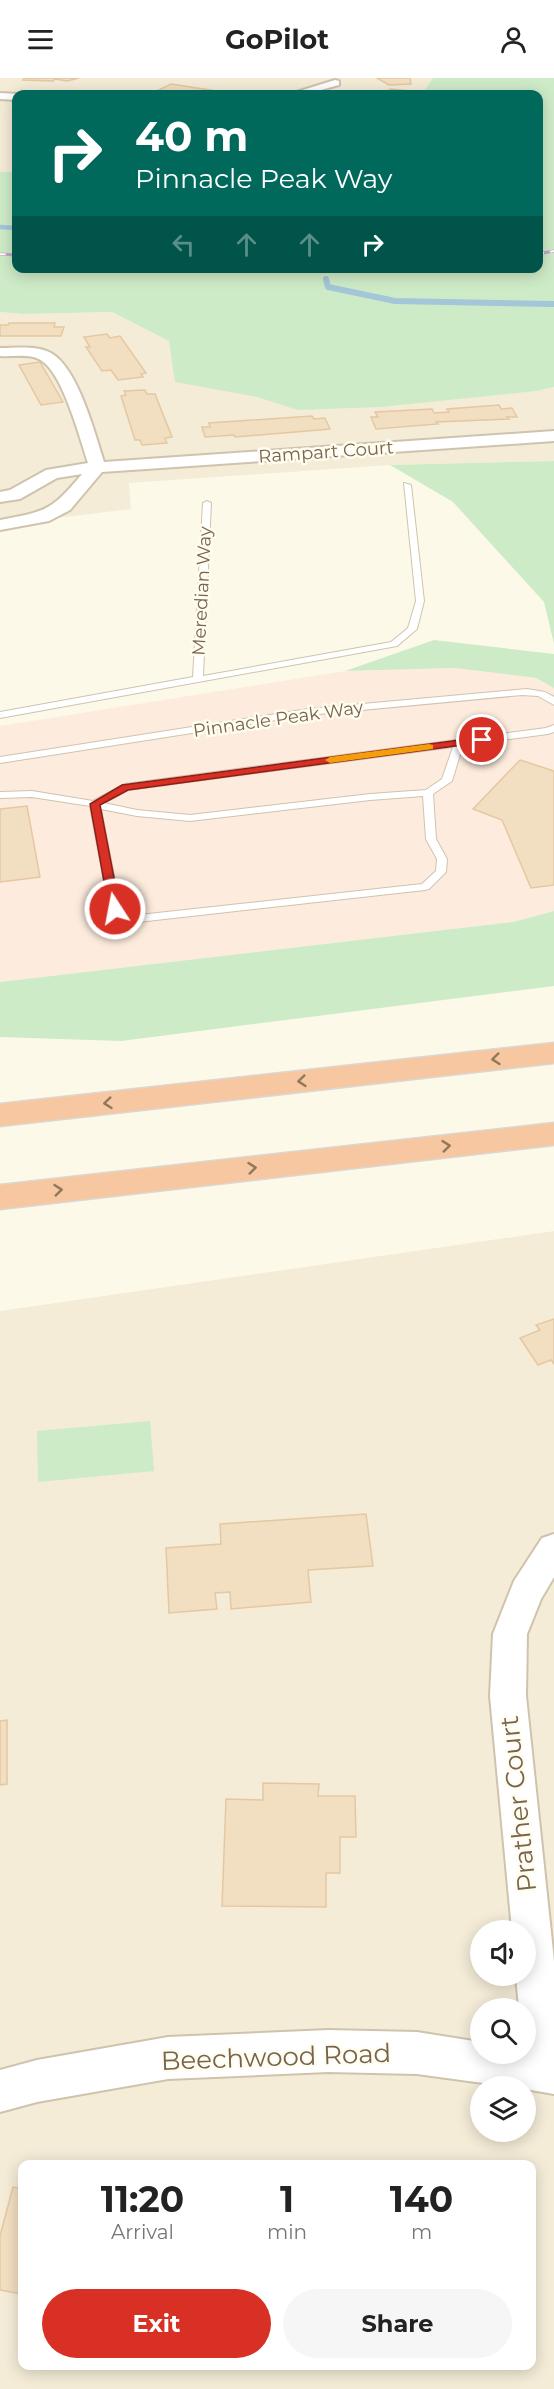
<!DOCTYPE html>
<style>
:root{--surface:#fff;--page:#f6f6f6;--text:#222;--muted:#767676;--accent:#d93025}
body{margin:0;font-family:Montserrat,sans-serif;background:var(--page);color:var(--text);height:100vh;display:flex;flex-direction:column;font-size:22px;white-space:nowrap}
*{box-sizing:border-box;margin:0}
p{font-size:20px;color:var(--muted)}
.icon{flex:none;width:33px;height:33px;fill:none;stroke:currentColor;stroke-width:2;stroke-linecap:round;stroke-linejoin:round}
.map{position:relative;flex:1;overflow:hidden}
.drawer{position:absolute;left:18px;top:2082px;width:518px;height:210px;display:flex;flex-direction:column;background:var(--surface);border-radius:12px;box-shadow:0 3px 15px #0003}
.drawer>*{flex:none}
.guide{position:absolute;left:12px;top:12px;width:531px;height:183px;border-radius:12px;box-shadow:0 3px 15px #0003;background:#00695c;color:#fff;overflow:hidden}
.controls{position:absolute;left:470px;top:1842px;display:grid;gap:12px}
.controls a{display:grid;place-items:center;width:66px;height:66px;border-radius:50%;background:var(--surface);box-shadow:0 3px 15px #0003;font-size:30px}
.pin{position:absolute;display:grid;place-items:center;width:51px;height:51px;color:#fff;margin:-26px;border:3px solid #fff;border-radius:50%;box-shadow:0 2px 6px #0007}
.me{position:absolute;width:66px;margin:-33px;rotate:349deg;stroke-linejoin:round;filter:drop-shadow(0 0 4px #0008)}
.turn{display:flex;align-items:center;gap:21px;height:126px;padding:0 24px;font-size:27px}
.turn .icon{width:78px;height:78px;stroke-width:2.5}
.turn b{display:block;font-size:42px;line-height:51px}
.lanes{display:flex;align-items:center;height:57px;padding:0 24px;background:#0003;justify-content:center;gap:30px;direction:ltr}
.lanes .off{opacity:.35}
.eta{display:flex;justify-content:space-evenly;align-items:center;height:102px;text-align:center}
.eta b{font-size:36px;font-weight:700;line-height:42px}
.button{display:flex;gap:12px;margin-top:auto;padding:12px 24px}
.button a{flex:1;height:69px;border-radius:36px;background:var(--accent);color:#fff;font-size:24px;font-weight:700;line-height:69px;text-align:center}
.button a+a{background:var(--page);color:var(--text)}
header{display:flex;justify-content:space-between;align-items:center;height:78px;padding:0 24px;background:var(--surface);font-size:27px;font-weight:700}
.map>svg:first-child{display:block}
.residential{fill:#f4ecd7;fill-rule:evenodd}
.commercial{fill:#fdecdd}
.green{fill:#ceebc7}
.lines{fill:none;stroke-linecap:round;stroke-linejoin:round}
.stream-far1{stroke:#a3c6d9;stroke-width:4.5}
.stream{stroke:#a3c6d9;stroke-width:6}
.building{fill:#f2dec0;stroke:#e5c8a1;stroke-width:1.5}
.lane-casing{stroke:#cfc3ae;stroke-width:2}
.street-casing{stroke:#cfc3ae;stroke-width:4}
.highway-casing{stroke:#dcd7d0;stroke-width:3}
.lane{fill:#fff;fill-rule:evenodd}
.street{fill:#fff;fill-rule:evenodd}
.highway{fill:#f6c7a0;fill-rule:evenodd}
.rail-casing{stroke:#bea6c7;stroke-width:3}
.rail{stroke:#fffcf0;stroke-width:2;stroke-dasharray:6;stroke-linecap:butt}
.oneway{stroke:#91785d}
.route{fill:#d93025;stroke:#8d1f18;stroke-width:1.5}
.slow{fill:#f59e0b}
.labels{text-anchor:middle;stroke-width:5;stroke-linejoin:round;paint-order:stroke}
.far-street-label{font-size:18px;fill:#78644c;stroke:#fffcf0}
.near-street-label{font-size:26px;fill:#78644c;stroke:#fffcf0}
</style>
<header><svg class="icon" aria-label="menu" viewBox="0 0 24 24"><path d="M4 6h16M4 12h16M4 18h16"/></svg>GoPilot<svg class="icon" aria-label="person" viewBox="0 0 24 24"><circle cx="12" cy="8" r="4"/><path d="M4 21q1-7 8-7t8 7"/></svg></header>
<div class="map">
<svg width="554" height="2311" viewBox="0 0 554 2311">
<rect width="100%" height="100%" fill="#fdf9e9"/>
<g class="residential">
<path d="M 0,0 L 433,0 L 422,16 L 16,16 L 15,95 L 0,94 Z"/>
<path d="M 0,234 L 23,236 L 112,234 L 170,263 L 257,319 L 297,332 L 537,313 L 554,309 L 554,383 L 390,387 L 129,405 L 131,431 L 0,447 Z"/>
<path d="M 554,1153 L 554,2311 L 0,2311 L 0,1233 ZM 480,1852 L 525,1852 L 525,1898 L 480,1898 ZM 480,1930 L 525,1930 L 525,1976 L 480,1976 ZM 480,2008 L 525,2008 L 525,2054 L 480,2054 ZM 22,2086 L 531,2086 L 531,2288 L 22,2288 Z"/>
</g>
<path class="commercial" d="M 455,590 L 536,600 L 554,610 L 554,833 L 513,844 L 0,904 L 0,648 L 345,593 Z"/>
<g class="green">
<path d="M 433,0 L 554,0 L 554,309 L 537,313 L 380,329 L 297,332 L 257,319 L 175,304 L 169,263 L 112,234 L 23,236 L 0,234 L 0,94 L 16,94 L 16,190 L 538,190 L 538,16 L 422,16 Z"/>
<path d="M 554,383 L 554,566 L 544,524 L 453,424 L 390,387 Z"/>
<path d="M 434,562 L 554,576 L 554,610 L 536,600 L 455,590 L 345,593 Z"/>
<path d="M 554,833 L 554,908 L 121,963 L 0,959 L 0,904 L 513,844 Z"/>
<path d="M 150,1343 L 154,1393 L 38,1404 L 37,1353 Z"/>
</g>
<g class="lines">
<path class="stream-far1" d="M 0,149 L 16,150"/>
<path class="stream" d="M 326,201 L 328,209 L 395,223 L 554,226"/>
</g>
<g class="building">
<path d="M 24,0 L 79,0 L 67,3 L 55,1 L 53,3 L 23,2 Z"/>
<path d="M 377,0 L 410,0 L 411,6 L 389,7 Z"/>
<path d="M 171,6 L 216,13 L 212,15 L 223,16 L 153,15 Z"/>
<path d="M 390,11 L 412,13 L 409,16 L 386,16 Z"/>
<path d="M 9,245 L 55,245 L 54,249 L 64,249 L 61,258 L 0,258 L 0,247 L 8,247 Z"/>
<path d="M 107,256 L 110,260 L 120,258 L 146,295 L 141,296 L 143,299 L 118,302 L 111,292 L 102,293 L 86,269 L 90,269 L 84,259 Z"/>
<path d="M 40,284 L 63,324 L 41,327 L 19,287 Z"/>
<path d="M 145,312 L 147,316 L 155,316 L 172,359 L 165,360 L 167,365 L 142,367 L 140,362 L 135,362 L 121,318 L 126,317 L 124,313 Z"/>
<path d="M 499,327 L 501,331 L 512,330 L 517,339 L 507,339 L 509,341 L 436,344 L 438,346 L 376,351 L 371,339 L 378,339 L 375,334 L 432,331 L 434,335 L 449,334 L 447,331 Z"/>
<path d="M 312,338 L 314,341 L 325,340 L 330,351 L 235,359 L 234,357 L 205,359 L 202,349 L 210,349 L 209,345 Z"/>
<path d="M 520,682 L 554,693 L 554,807 L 531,810 L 502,742 L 473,731 Z"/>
<path d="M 27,728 L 40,799 L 0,804 L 0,731 Z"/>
<path d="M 554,1241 L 554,1286 L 551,1282 L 538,1287 L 520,1260 L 540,1252 L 536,1247 Z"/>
<path d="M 366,1436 L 373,1488 L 308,1492 L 311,1524 L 231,1531 L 230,1514 L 215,1515 L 217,1531 L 169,1535 L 166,1470 L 221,1466 L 220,1446 Z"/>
<path d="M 7,1642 L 7,1706 L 0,1707 L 0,1643 Z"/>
<path d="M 263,1705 L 319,1706 L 318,1718 L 355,1718 L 356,1759 L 340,1759 L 340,1795 L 326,1795 L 326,1829 L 222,1828 L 226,1721 L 263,1722 Z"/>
<path d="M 13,2109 L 22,2111 L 22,2216 L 0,2212 L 0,2158 Z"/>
</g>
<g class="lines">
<g class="lane-casing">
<g id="lane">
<path d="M 404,405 L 411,407 L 424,523 L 417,551 L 397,568 L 0,640 L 0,634 L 193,599 L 203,425 L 207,423 L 211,425 L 203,598 L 391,564 L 408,550 L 416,523 Z"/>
<path d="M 527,611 L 545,614 L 554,619 L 554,627 L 538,618 L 522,617 L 308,637 L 0,685 L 0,679 L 308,631 Z"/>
<path d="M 554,647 L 554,654 L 548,656 L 463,667 L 452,703 L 433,716 L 436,761 L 447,781 L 446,794 L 429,811 L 425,812 L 138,844 L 109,831 L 90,728 L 32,719 L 0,720 L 0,714 L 32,713 L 93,723 L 125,706 L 546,650 ZM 453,669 L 442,701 L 426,712 L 370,716 L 190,737 L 137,732 L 104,725 L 128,712 ZM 423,718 L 426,761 L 437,781 L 436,793 L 422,806 L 139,837 L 120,829 L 101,731 L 137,738 L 190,743 L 370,722 Z"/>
</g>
</g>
<g class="street-casing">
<g id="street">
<path d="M 335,2 L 339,3 L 339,7 L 306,16 L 290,16 Z"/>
<path d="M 0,15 L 19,16 L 16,16 L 16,22 L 0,21 Z"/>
<path d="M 0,270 C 16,270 36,267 51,275 C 78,290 95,356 104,384 L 554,353 L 554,363 L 102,394 L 70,432 L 49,443 L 0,452 L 0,442 C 47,433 51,433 82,396 L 57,400 L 20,421 L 0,424 L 0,414 L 10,412 L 46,392 L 88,385 C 80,361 63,296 42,283 C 31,275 13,279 0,278 Z"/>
<path d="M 554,1456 L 554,1499 L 541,1521 L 527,1556 L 526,1618 L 554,1883 L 554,2016 L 525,2011 L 525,2008 L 505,2008 L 417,1996 L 328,1994 L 168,2001 L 37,2024 L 0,2034 L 0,1992 L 37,1982 L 168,1959 L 328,1952 L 417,1954 L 480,1964 L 480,1976 L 525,1976 L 525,1930 L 519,1930 L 516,1898 L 525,1898 L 525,1852 L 512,1852 L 490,1618 L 493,1556 L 514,1503 L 542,1460 Z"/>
</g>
</g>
<g class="highway-casing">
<g id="highway">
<path d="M 554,965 L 554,985 L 0,1048 L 0,1026 Z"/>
<path d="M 554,1045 L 554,1067 L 0,1131 L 0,1107 Z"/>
</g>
</g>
<use href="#lane" class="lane"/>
<use href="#street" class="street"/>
<use href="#highway" class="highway"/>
<g class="rail-casing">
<g id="rail">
<path d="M 0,176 L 16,177"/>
<path d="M 538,176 L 554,173"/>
<path d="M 180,190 L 326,193 L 388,190"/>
</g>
</g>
<use href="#rail" class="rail"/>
</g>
<defs><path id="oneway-chevron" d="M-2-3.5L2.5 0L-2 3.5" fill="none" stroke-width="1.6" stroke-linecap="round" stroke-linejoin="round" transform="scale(1.5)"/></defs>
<g class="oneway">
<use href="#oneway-chevron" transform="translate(496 981) rotate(174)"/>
<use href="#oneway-chevron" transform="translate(302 1003) rotate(174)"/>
<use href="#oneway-chevron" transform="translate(108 1025) rotate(174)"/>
<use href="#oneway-chevron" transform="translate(446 1068) rotate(-6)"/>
<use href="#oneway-chevron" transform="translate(252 1090) rotate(-6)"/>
<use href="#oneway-chevron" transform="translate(58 1112) rotate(-6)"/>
</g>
<path class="route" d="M 482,659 L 485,660 L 485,664 L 128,712 L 100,727 L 120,831 L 115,834 L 109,831 L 90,726 L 122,707 Z"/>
<path class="slow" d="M 429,666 L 433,667 L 433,671 L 330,685 L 325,682 L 330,679 Z"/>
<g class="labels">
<g class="far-street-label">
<text transform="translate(326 374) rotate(-4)" y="6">Rampart Court</text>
<text transform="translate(202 513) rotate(-87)" y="6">Meredian Way</text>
<text transform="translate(278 641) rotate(-8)" y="6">Pinnacle Peak Way</text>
</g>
<g class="near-street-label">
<text transform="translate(518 1726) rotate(-96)" y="9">Prather Court</text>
<text transform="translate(276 1979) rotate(-2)" y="9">Beechwood Road</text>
</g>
</g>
</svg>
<div class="controls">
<a><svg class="icon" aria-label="sound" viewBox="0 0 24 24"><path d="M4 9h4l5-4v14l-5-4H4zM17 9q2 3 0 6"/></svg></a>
<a><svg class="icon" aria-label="search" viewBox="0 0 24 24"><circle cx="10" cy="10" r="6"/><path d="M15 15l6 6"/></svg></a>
<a><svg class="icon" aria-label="layers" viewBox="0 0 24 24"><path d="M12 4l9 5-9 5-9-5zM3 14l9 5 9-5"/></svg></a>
</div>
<div class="pin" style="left:482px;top:662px;background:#d93025"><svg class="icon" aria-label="arrive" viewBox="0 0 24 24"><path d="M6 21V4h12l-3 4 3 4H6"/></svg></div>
<svg class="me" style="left:115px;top:831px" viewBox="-20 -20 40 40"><circle r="17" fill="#d93025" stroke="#fff" stroke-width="3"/><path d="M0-11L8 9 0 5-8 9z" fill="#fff"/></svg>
<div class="guide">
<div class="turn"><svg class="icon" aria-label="right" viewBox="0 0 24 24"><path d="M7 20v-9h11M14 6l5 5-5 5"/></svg><div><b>40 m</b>Pinnacle Peak Way</div></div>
<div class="lanes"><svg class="icon off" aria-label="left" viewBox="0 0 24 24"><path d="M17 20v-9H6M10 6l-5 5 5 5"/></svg><svg class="icon off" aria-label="ahead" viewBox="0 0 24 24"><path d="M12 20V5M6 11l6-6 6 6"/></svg><svg class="icon off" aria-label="ahead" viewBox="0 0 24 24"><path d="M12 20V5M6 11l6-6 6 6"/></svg><svg class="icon" aria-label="right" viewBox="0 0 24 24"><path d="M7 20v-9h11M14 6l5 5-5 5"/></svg></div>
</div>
<section class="drawer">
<div class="eta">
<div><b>11:20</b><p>Arrival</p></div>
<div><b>1</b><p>min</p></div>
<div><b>140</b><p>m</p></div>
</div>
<div class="button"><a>Exit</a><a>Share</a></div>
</section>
</div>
